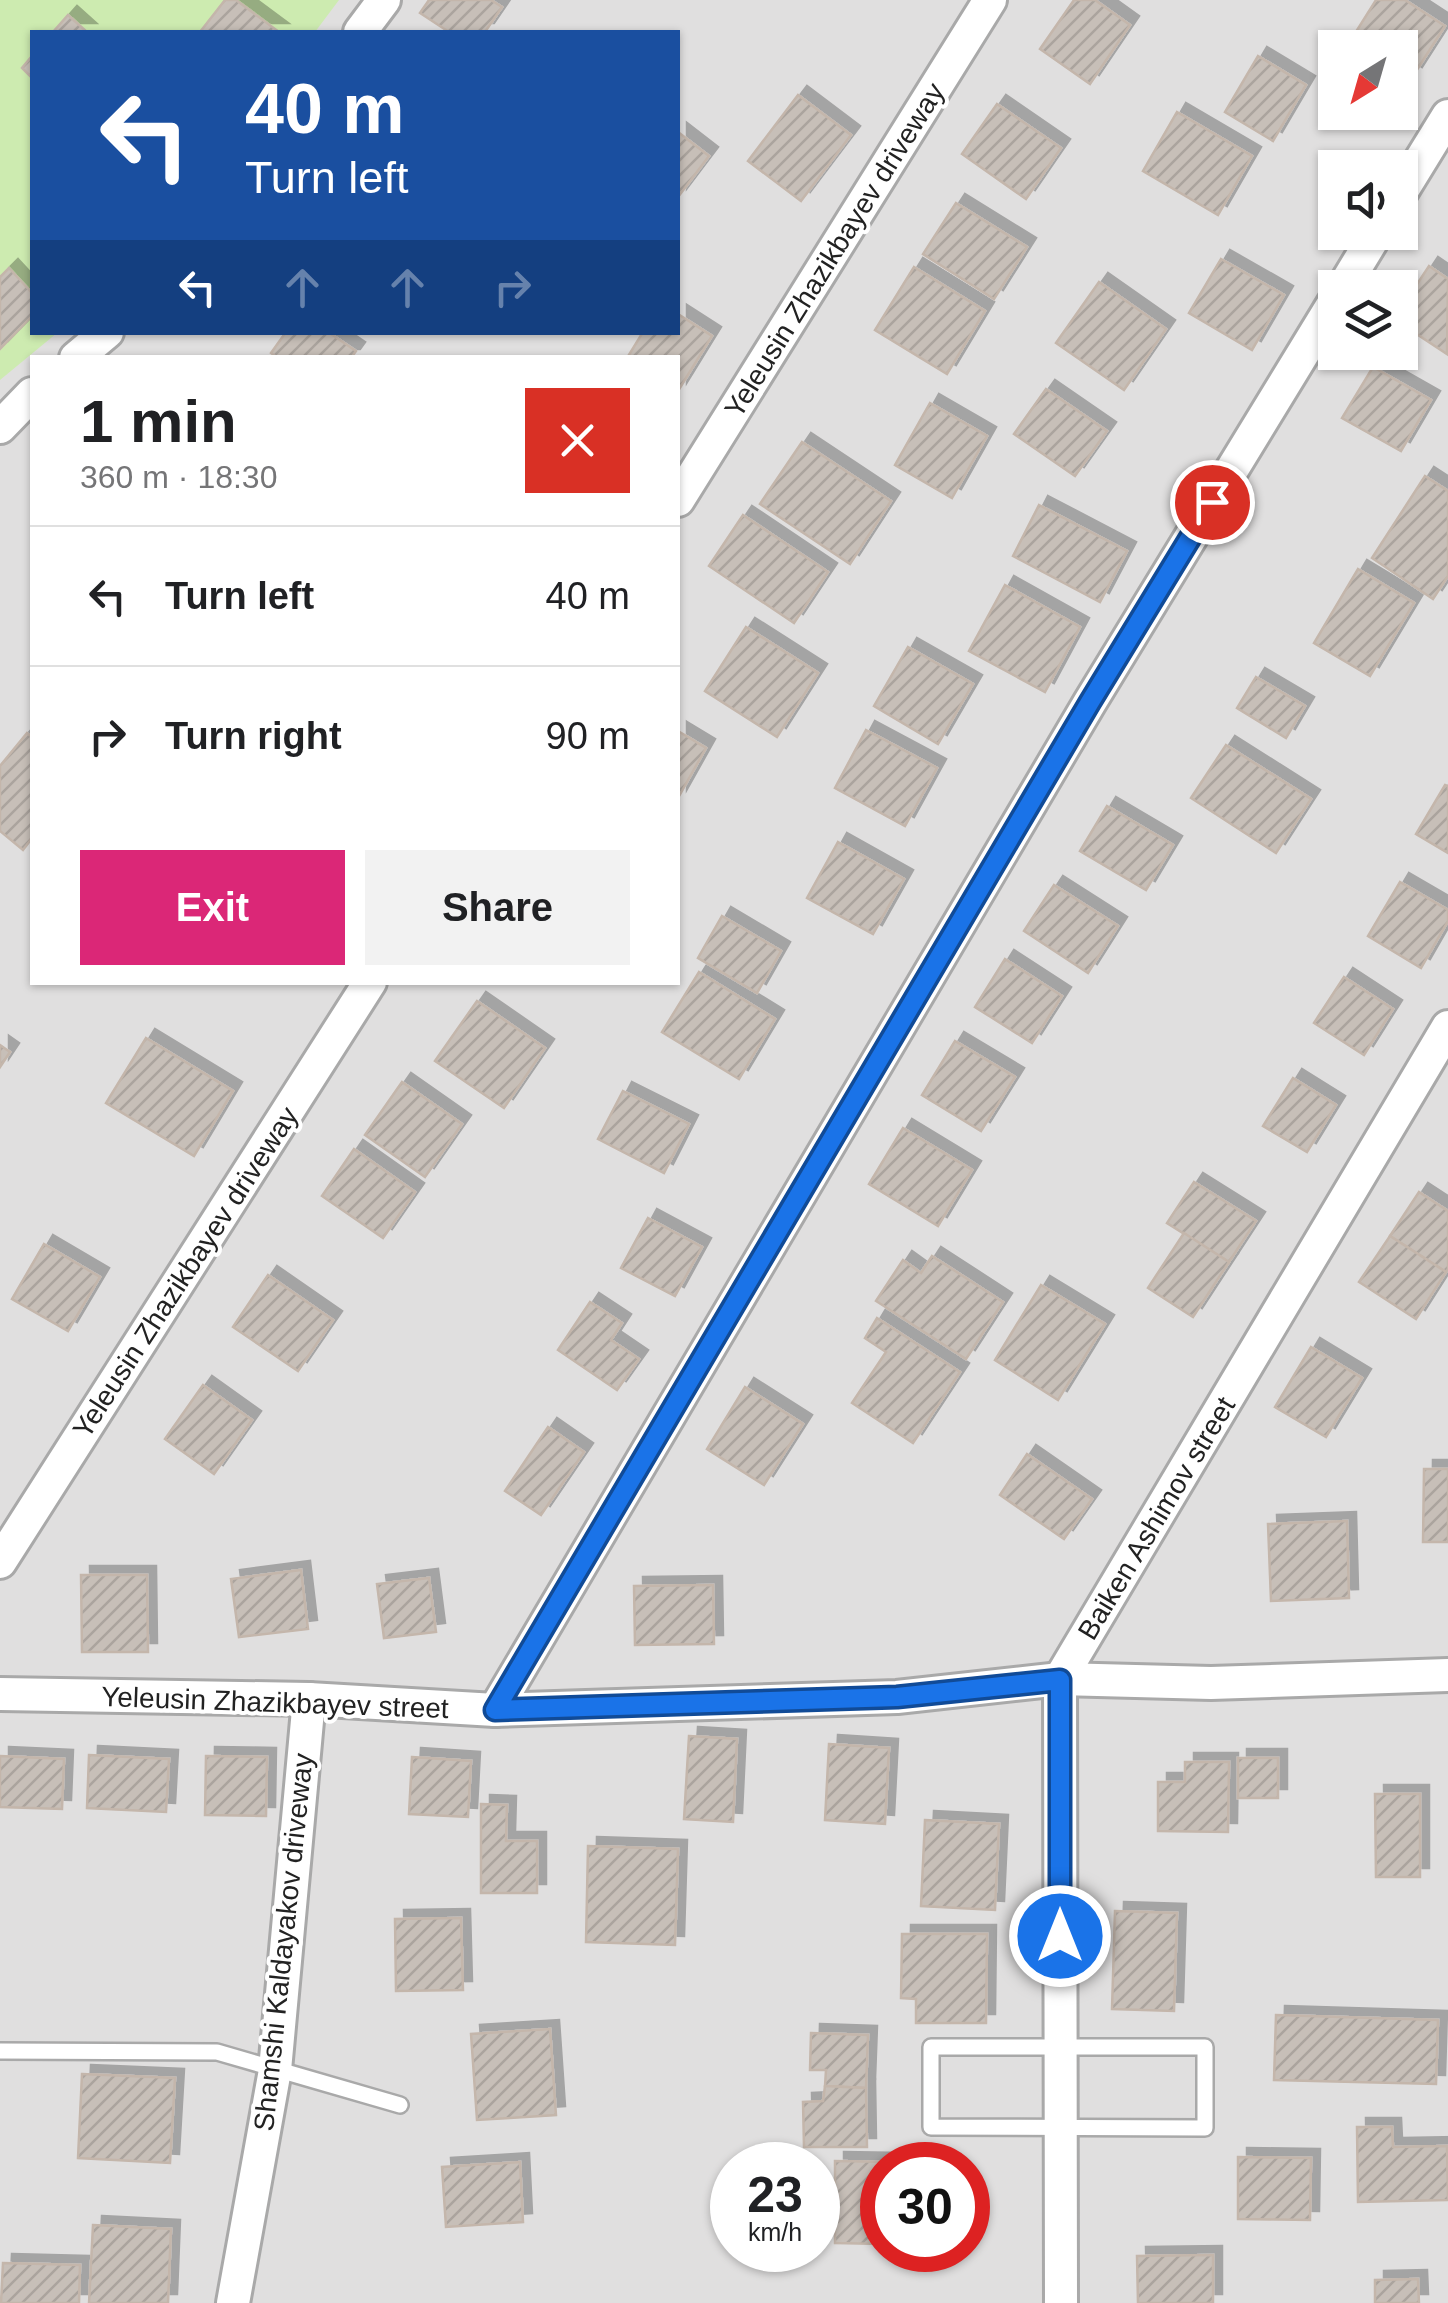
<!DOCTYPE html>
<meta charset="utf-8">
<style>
:root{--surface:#fff;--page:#f2f2f2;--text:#202124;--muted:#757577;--line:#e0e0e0;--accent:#db2777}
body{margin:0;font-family:Helvetica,sans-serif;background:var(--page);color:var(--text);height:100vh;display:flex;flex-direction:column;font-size:38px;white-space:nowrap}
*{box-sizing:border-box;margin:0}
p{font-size:32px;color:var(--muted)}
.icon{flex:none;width:55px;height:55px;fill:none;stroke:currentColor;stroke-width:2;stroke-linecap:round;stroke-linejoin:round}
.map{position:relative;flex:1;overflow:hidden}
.drawer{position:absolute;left:30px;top:355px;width:650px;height:630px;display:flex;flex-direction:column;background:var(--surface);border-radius:0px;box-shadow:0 2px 8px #0004}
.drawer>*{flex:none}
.top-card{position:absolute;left:30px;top:30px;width:650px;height:305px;border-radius:0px;box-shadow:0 2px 8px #0004;background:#1a4fa0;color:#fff;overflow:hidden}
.needle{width:65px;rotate:217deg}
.fabs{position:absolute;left:1318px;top:30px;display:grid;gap:20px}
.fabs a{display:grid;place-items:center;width:100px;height:100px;border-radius:0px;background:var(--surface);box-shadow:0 2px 8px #0004;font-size:50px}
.speed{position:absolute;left:710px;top:2142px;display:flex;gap:20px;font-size:50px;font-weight:700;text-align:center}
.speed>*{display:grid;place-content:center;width:130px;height:130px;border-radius:50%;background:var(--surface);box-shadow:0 2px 8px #0004;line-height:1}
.speed small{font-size:25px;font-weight:400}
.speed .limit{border:15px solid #d22;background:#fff;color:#111}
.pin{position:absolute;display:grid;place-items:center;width:85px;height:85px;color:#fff;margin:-42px;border:5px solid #fff;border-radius:50%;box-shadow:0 2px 10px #0007}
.me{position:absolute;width:110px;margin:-55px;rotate:0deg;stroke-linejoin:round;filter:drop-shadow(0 0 8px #0008)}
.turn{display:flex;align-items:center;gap:35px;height:210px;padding:0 50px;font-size:45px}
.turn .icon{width:130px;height:130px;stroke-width:2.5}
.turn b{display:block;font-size:70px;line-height:85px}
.lanes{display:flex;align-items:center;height:95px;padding:0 50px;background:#0003;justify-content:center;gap:50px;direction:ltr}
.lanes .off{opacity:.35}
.round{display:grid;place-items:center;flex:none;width:105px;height:105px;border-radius:0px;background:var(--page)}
.head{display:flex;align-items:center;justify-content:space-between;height:170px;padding:0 50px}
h1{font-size:60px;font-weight:700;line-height:75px}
.button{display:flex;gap:20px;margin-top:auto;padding:20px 50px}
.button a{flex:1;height:115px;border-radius:0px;background:var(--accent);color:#fff;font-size:40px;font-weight:700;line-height:115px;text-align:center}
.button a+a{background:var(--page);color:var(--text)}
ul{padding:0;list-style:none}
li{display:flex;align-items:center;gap:30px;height:140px;padding:0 50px;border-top:2px solid var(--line)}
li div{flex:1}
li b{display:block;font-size:38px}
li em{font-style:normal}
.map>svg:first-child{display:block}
.residential{fill:#e0dfdf;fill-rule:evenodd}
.garden{fill:#cdebb0}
.building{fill:url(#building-hatch);stroke:#c4b6ab;stroke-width:2.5;filter:url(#shadow)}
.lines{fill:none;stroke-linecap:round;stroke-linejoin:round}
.lane-casing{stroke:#a9a9a9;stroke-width:20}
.street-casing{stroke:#a9a9a9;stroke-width:38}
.lane{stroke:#fff;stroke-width:15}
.street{stroke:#fff;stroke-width:32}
.route-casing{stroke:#114b97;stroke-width:25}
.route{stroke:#1a73e8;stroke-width:18}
.labels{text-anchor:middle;stroke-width:8;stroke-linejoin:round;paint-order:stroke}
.street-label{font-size:28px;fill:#222;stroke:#fff}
</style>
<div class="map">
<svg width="1448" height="2303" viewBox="0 0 1448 2303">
<defs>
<pattern id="building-hatch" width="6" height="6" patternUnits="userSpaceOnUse" patternTransform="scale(2.5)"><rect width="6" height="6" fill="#c7bfb8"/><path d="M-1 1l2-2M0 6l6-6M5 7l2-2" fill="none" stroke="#aba49e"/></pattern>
<filter id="shadow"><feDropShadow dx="9" dy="-9" stdDeviation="0" flood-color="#0004"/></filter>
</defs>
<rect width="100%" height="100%" fill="#f2efe9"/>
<path class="residential" d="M 0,0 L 1448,0 L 1448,2303 L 0,2303 ZM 32,32 L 678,32 L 678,332 L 32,332 ZM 1335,48 L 1400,48 L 1400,112 L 1335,112 ZM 1335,168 L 1400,168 L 1400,232 L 1335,232 ZM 1335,288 L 1400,288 L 1400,352 L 1335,352 ZM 32,358 L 678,358 L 678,982 L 32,982 ZM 732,2165 L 818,2165 L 818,2250 L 732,2250 ZM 882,2165 L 968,2165 L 968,2250 L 882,2250 Z"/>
<path class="garden" d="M 0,0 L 339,0 L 315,32 L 32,32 L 32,332 L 57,333 L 0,380 Z"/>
<g class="building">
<path d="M 225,0 L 236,0 L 279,32 L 200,32 Z"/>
<path d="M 429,0 L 491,0 L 502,7 L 485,32 L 449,32 L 420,13 Z"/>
<path d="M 1074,0 L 1095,0 L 1130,25 L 1090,84 L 1040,49 Z"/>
<path d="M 1376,0 L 1405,0 L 1445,26 L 1413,76 L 1400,68 L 1400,48 L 1368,48 L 1352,38 Z"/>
<path d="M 68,15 L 87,32 L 53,32 Z"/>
<path d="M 32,56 L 32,78 L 22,68 Z"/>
<path d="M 1258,56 L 1306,85 L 1273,141 L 1225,112 Z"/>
<path d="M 798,95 L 851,135 L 801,201 L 748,161 Z"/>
<path d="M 997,104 L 1061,148 L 1026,199 L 962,154 Z"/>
<path d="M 1177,112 L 1252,156 L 1218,215 L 1143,171 Z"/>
<path d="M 678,132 L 709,156 L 678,197 Z"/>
<path d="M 956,203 L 1027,247 L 994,299 L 923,254 Z"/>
<path d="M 1221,259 L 1284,295 L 1252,350 L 1189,313 Z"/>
<path d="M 1429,266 L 1448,279 L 1447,354 L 1400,323 L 1400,310 Z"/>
<path d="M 914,267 L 985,311 L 947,374 L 875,330 Z"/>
<path d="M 9,268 L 32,293 L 32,316 L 0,349 L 0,277 Z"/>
<path d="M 1099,282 L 1166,329 L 1124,390 L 1056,343 Z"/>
<path d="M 678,314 L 712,336 L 678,391 L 678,358 L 627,358 L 643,332 L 678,332 Z"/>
<path d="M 286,332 L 328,332 L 356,351 L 351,358 L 278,358 L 271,353 Z"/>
<path d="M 1373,367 L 1431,400 L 1401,451 L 1342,418 Z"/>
<path d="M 1046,389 L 1107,431 L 1075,476 L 1014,434 Z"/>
<path d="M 930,403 L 987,436 L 952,498 L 895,465 Z"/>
<path d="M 802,442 L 891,501 L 850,564 L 760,504 Z"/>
<path d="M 1425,476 L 1448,491 L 1448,576 L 1433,599 L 1372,558 Z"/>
<path d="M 1039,505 L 1127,551 L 1100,602 L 1013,556 Z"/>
<path d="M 743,515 L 828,572 L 794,623 L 709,566 Z"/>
<path d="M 1358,569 L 1414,603 L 1370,676 L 1314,643 Z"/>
<path d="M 1005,585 L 1080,627 L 1045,692 L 969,651 Z"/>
<path d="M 746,627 L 818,673 L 777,737 L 705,691 Z"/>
<path d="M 908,647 L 973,684 L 938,744 L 874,706 Z"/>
<path d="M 1256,677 L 1305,706 L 1286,738 L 1237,708 Z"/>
<path d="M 866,730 L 937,768 L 905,826 L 835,788 Z"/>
<path d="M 678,731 L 706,748 L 678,798 Z"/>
<path d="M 27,733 L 32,737 L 32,838 L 23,850 L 0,831 L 0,766 Z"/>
<path d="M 1226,745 L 1311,799 L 1276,853 L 1191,798 Z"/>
<path d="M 1445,785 L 1448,786 L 1448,853 L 1416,834 Z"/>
<path d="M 1107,806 L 1173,845 L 1146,890 L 1080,851 Z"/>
<path d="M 838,842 L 904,879 L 873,934 L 807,898 Z"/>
<path d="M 1400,882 L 1448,910 L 1448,921 L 1421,968 L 1368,936 Z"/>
<path d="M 1054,885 L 1118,926 L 1088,973 L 1024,931 Z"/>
<path d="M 722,916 L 781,951 L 757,993 L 698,958 Z"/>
<path d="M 1005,959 L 1062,996 L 1032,1043 L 975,1007 Z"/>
<path d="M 699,972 L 775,1019 L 739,1079 L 662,1032 Z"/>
<path d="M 1344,977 L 1393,1009 L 1364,1055 L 1314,1023 Z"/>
<path d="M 477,1001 L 545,1048 L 504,1108 L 435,1061 Z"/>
<path d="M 146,1038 L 233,1091 L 194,1156 L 106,1103 Z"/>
<path d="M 955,1041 L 1015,1077 L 981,1131 L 922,1095 Z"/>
<path d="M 0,1045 L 10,1052 L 0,1067 Z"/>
<path d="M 1293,1078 L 1336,1105 L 1307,1152 L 1263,1126 Z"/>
<path d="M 402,1082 L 462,1124 L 425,1177 L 365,1135 Z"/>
<path d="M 623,1091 L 689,1124 L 664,1173 L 598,1139 Z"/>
<path d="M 903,1128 L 972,1170 L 938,1226 L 869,1184 Z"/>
<path d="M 354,1149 L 415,1192 L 383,1238 L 322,1196 Z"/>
<path d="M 1194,1182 L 1256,1221 L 1229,1262 L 1167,1223 Z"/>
<path d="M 1419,1192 L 1448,1211 L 1448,1269 L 1446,1272 L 1390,1236 Z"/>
<path d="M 648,1218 L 702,1247 L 675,1296 L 621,1268 Z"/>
<path d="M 1184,1233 L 1229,1262 L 1193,1317 L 1148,1288 Z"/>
<path d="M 1390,1236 L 1446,1272 L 1416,1319 L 1359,1282 Z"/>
<path d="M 44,1244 L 100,1277 L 68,1331 L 12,1299 Z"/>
<path d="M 932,1256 L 1003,1302 L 966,1359 L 876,1301 L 903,1260 L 921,1273 Z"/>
<path d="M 268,1275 L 333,1320 L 298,1371 L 233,1327 Z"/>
<path d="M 1041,1285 L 1105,1324 L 1058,1400 L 995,1360 Z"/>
<path d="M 590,1302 L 622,1323 L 611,1340 L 639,1359 L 617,1390 L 558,1350 Z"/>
<path d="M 877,1318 L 960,1372 L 913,1443 L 852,1403 L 886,1352 L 865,1338 Z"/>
<path d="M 1311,1347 L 1362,1378 L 1326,1437 L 1275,1407 Z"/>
<path d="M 203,1385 L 252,1420 L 214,1474 L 165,1439 Z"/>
<path d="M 745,1387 L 803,1424 L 764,1485 L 707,1449 Z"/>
<path d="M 548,1427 L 584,1452 L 541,1515 L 505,1491 Z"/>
<path d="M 1027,1454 L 1092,1499 L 1064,1539 L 1000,1495 Z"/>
<path d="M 1424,1469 L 1448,1469 L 1448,1542 L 1423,1542 Z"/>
<path d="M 1347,1521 L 1349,1598 L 1271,1601 L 1268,1524 Z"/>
<path d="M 301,1570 L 308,1629 L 239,1637 L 231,1579 Z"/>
<path d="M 81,1575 L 147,1575 L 148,1652 L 82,1652 Z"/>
<path d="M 429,1578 L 436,1632 L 384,1638 L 377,1584 Z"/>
<path d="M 713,1585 L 714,1644 L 635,1645 L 634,1586 Z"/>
<path d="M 689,1736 L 737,1739 L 733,1822 L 684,1819 Z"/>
<path d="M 829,1744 L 889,1748 L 885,1824 L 825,1820 Z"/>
<path d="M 89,1755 L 169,1759 L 166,1812 L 87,1808 Z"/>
<path d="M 0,1756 L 64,1759 L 62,1809 L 0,1807 Z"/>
<path d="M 206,1756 L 267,1757 L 266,1816 L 205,1815 Z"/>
<path d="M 412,1757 L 471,1761 L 468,1817 L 409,1814 Z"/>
<rect x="1238" y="1758" width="40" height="40"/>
<path d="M 1185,1762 L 1229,1762 L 1228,1832 L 1158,1831 L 1158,1782 L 1185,1782 Z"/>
<path d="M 1375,1794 L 1420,1794 L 1420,1877 L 1376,1877 Z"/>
<path d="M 481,1804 L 507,1805 L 506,1841 L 537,1841 L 537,1893 L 481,1893 Z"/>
<path d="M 925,1820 L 999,1824 L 995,1910 L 921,1906 Z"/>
<path d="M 588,1846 L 678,1849 L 675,1945 L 586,1942 Z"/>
<path d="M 1115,1911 L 1177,1913 L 1174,2011 L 1112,2009 Z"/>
<path d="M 461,1918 L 463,1990 L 396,1991 L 395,1919 Z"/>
<path d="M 902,1934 L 987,1934 L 986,2023 L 916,2023 L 916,1999 L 901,1998 Z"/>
<path d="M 1276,2015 L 1438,2020 L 1436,2084 L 1274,2080 Z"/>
<path d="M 550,2029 L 556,2115 L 477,2120 L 471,2034 Z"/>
<path d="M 811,2033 L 868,2035 L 866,2088 L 825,2086 L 826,2070 L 810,2070 Z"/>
<path d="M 82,2074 L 175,2078 L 170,2163 L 78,2158 Z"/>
<path d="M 825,2086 L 866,2088 L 867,2147 L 804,2147 L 803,2102 L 823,2101 Z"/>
<path d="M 1357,2127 L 1392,2127 L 1393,2147 L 1447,2146 L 1448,2200 L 1358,2202 Z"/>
<path d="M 1238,2157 L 1311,2158 L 1310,2220 L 1238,2219 Z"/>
<path d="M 835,2161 L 894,2162 L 894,2165 L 882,2165 L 882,2244 L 835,2243 Z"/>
<path d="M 520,2162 L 523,2222 L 446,2227 L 442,2167 Z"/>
<path d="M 93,2225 L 171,2229 L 168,2303 L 89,2303 Z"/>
<path d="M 1213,2255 L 1213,2303 L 1138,2303 L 1137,2256 Z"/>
<path d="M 3,2263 L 80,2265 L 79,2303 L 1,2303 Z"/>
<path d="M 1418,2279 L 1419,2303 L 1375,2303 L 1375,2280 Z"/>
</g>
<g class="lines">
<g class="lane-casing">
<g id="lane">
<path d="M 931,2047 L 1205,2047 L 1205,2128 L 931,2127 Z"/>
<path d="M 0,2051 L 217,2052 L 400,2105"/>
</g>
</g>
<g class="street-casing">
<g id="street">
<path d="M 360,32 L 384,0"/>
<path d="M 1400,194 L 1448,116"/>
<path d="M 1343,288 L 1377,232"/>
<path d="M 76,358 L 107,332"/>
<path d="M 0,427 L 32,394"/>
<path d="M 678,500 L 990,0"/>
<path d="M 0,1562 L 370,982"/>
<path d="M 0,1694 L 309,1699 L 495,1710 L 897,1697 L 1060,1679 L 1211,1683 L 1448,1675"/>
<path d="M 495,1710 L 1090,702 L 1335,301"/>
<path d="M 233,2303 L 275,2070 L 309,1699"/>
<path d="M 1061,2303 L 1060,1679 L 1448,1027"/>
</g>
</g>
<use href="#lane" class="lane"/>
<use href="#street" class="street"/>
</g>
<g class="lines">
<g class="route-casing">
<path id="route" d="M 1060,1936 L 1060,1680 L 897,1697 L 495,1710 L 1090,702 L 1212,502"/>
</g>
<use href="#route" class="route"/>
</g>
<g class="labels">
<g class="street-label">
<text transform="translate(834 250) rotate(-58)" y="10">Yeleusin Zhazikbayev driveway</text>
<text transform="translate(185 1272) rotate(-57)" y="10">Yeleusin Zhazikbayev driveway</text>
<text transform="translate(1156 1518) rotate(-59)" y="10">Baiken Ashimov street</text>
<text transform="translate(275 1702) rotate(2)" y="10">Yeleusin Zhazikbayev street</text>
<text transform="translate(283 1942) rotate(-84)" y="10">Shamshi Kaldayakov driveway</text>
</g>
</g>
</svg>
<div class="fabs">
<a><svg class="needle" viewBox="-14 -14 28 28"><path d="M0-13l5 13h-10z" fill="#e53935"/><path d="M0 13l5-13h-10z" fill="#757577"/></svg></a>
<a><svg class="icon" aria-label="sound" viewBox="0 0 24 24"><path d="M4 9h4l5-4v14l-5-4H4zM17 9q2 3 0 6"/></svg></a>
<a><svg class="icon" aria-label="layers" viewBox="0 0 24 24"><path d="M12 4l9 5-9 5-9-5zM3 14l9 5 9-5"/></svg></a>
</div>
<div class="speed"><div>23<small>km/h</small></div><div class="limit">30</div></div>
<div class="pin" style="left:1212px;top:502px;background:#d93025"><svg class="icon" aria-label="arrive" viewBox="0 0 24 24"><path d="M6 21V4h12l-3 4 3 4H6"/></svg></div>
<svg class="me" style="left:1060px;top:1936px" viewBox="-20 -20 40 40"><circle r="17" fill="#1a73e8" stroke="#fff" stroke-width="3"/><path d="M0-11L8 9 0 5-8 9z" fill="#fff"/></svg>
<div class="top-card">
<div class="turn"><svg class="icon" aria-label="left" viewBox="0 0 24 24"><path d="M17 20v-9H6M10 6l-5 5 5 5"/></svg><div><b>40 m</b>Turn left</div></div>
<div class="lanes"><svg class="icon" aria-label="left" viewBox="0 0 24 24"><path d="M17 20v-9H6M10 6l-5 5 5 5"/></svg><svg class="icon off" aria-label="ahead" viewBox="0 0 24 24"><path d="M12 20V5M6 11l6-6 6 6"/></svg><svg class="icon off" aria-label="ahead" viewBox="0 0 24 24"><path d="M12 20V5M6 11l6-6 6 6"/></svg><svg class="icon off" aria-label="right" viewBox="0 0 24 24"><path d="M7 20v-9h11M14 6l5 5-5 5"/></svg></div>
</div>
<section class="drawer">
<div class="head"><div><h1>1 min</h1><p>360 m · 18:30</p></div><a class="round" style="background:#d93025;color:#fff"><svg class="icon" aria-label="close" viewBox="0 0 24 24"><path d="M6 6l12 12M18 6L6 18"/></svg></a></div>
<ul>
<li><svg class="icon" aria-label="left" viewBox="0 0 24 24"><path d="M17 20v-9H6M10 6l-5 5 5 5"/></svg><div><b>Turn left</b></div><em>40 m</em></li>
<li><svg class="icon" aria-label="right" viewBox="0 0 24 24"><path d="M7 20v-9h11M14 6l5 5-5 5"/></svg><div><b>Turn right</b></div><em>90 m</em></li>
</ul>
<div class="button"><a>Exit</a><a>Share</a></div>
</section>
</div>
